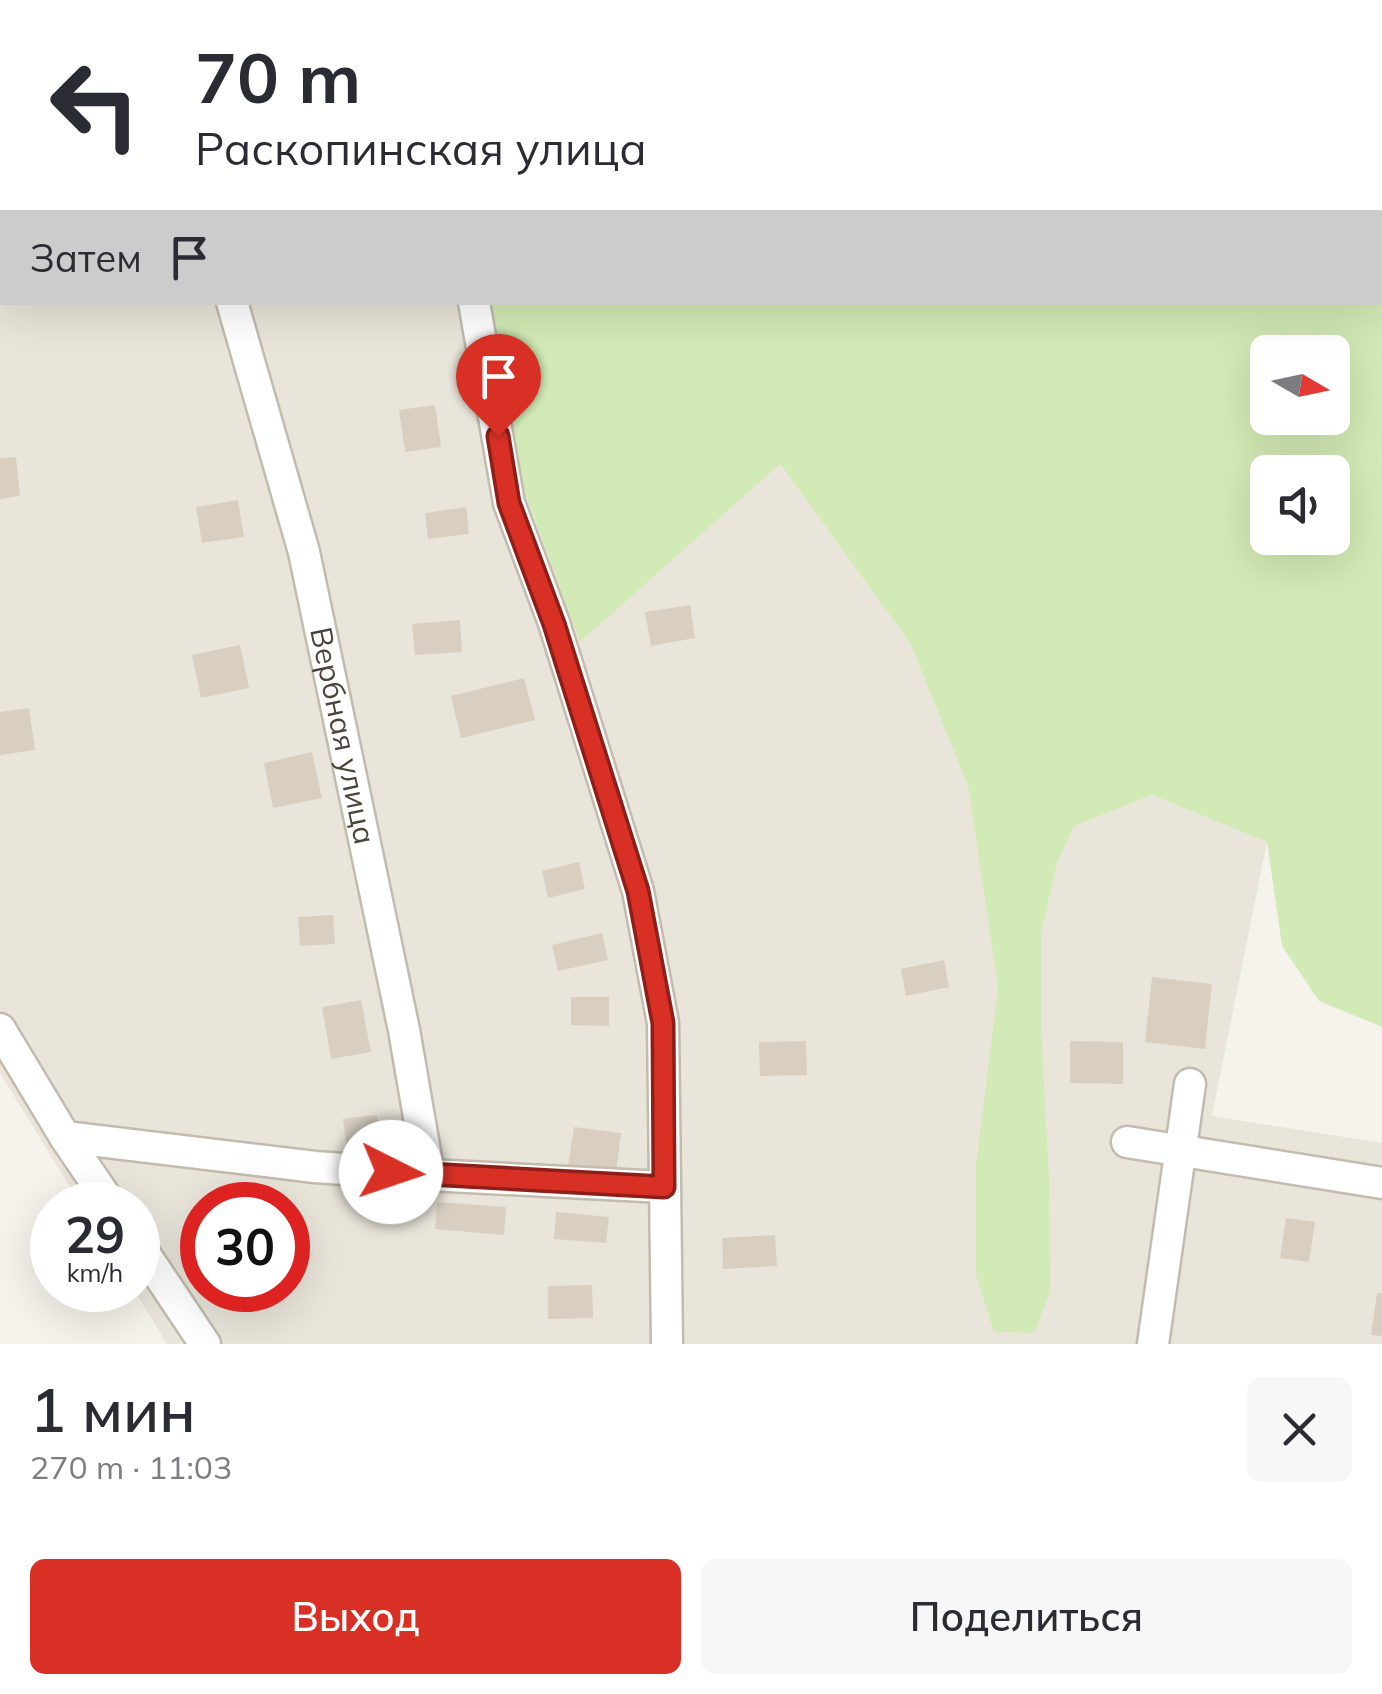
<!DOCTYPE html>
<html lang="ru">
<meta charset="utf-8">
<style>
:root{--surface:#fff;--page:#f7f7f7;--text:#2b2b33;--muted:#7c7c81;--accent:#d93025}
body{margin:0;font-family:Mulish,sans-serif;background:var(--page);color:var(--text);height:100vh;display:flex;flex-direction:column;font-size:38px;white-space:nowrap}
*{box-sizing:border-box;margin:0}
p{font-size:32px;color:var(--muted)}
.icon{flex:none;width:55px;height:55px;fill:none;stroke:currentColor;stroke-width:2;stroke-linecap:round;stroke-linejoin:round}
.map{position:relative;height:1344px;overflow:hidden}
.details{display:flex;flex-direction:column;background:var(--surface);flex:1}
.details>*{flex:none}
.top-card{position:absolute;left:0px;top:0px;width:1382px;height:305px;box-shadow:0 10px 40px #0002;background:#fff;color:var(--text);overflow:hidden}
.needle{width:65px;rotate:99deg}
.tools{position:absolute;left:1250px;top:335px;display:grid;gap:20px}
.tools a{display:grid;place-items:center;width:100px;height:100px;border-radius:15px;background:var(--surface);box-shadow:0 10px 40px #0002;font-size:50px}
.speed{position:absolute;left:30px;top:1182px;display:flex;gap:20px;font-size:50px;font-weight:700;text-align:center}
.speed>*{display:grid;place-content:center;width:130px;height:130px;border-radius:50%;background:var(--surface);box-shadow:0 10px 40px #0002;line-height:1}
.speed small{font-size:25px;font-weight:400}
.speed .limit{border:15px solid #d22;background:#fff;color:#111}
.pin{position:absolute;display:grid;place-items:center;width:85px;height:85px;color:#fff;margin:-102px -42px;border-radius:50% 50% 50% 0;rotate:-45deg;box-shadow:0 0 10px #0007}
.pin .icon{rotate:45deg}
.me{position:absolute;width:110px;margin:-55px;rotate:94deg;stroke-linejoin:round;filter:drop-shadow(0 0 8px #0008)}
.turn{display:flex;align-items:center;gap:35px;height:210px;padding:0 30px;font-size:45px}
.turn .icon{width:130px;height:130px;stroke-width:2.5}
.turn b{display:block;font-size:70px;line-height:85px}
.then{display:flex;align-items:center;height:95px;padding:0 30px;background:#0003;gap:20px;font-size:38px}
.round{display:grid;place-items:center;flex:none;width:105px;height:105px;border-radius:15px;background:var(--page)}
.head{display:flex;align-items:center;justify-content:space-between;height:170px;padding:0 30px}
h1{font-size:60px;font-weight:600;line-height:75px}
.cta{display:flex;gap:20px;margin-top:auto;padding:20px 30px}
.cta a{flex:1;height:115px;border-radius:15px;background:var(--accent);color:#fff;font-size:40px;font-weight:600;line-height:115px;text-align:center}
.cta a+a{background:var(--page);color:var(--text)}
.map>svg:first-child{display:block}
.residential{fill:#eae5da;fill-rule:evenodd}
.green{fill:#d2eab5;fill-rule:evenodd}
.building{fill:#d8cfc1}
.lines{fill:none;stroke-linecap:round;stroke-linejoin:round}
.minor-casing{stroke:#c2bbae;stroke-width:35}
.minor{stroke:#fff;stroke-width:30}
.route-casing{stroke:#8d1f18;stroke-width:25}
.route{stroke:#d93025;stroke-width:18}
.labels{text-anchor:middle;stroke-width:9;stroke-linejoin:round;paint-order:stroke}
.street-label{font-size:30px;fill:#4b4439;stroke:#fff}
</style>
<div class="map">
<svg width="1382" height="1344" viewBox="0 0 1382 1344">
<rect width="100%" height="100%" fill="#f6f3ec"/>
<path class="residential" d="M 0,0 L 553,0 L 547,2 L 2,2 L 2,302 L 485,303 L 780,464 L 910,643 L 968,786 L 998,988 L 976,1163 L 976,1275 L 1041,1025 L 1041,934 L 1057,863 L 1074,826 L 1152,795 L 1267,842 L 1212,1116 L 1382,1143 L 1382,1344 L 167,1344 L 134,1290 L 138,1290 L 138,1205 L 81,1205 L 0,1073 ZM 202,1205 L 288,1205 L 288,1290 L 202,1290 Z"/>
<path class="green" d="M 553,0 L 1382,0 L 1382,1027 L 1319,1001 L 1282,946 L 1267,842 L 1152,795 L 1074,826 L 1057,863 L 1041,934 L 1041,1025 L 1049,1180 L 1050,1291 L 1034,1333 L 994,1332 L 976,1275 L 976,1163 L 998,988 L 968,786 L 910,643 L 780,464 L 580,642 L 500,425 L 485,303 L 1380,302 L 1380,2 L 547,2 ZM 1268,352 L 1332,352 L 1332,418 L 1268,418 ZM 1268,472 L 1332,472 L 1332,538 L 1268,538 Z"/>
<g class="building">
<path d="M 435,405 L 441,447 L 405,452 L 399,410 Z"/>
<path d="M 16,457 L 20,496 L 0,499 L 0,458 Z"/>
<path d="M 238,500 L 244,537 L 202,543 L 196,507 Z"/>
<path d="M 466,507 L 469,534 L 428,539 L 425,513 Z"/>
<path d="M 690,605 L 695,638 L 651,646 L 645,612 Z"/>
<path d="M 460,620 L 462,652 L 415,655 L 412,624 Z"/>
<path d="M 240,645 L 249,688 L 201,698 L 192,655 Z"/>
<path d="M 524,678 L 535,720 L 461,738 L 451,696 Z"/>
<path d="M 29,708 L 35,750 L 0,755 L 0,712 Z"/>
<path d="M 312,752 L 322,798 L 273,808 L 264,763 Z"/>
<path d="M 579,862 L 585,889 L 548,898 L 542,871 Z"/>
<path d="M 333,915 L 335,944 L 300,946 L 298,917 Z"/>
<path d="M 602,933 L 608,960 L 558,971 L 552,945 Z"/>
<path d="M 944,960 L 949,987 L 906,996 L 901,969 Z"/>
<path d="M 1152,977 L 1212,984 L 1205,1049 L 1145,1042 Z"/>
<path d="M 571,997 L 609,997 L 609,1026 L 571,1025 Z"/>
<path d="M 361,1000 L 371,1052 L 331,1059 L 322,1007 Z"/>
<path d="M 806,1041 L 807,1075 L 760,1076 L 759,1042 Z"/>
<path d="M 1070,1041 L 1123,1042 L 1123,1084 L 1070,1083 Z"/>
<path d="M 377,1115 L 380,1146 L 347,1149 L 343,1119 Z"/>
<path d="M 574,1127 L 621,1133 L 616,1172 L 568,1166 Z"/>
<path d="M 437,1202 L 506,1207 L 504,1235 L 435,1229 Z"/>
<path d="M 556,1212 L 609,1217 L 606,1243 L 554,1239 Z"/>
<path d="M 1286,1218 L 1315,1222 L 1309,1262 L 1280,1258 Z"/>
<path d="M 775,1235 L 777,1266 L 723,1269 L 722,1238 Z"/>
<path d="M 592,1285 L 593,1318 L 548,1319 L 548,1286 Z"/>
<path d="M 1377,1293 L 1382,1293 L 1382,1336 L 1371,1335 Z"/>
</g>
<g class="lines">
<g class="minor-casing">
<g id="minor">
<path d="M 96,0 L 97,2"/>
<path d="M 367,0 L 376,2"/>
<path d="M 410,2 L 439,0"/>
<path d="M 507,2 L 509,0"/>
<path id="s1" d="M 232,302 L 304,552 L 404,1030 L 429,1175"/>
<path d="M 474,302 L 509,503 L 554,623 L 638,891 L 663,1023 L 667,1344"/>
<path d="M 0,1029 L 65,1137 L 111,1205"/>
<path d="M 65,1137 L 315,1167 L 429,1175 L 664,1187"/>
<path d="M 1127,1142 L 1382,1183"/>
<path d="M 138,1244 L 205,1344"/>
<path d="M 1153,1344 L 1190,1084"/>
</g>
</g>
<use href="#minor" class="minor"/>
</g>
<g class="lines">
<g class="route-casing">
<path id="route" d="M 391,1172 L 664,1187 L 663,1023 L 638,891 L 554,624 L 509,503 L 498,436"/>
</g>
<use href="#route" class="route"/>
</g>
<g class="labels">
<g class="street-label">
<text dy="10" stroke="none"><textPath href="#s1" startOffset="448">Вербная улица</textPath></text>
</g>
</g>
</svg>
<div class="tools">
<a><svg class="needle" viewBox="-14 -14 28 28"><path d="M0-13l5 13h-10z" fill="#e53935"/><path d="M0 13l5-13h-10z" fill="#7c7c81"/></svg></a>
<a><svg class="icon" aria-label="sound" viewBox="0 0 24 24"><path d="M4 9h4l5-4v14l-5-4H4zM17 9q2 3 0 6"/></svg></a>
</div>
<div class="speed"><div>29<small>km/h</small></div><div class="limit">30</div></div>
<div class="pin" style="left:498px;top:436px;background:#d93025"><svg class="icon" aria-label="arrive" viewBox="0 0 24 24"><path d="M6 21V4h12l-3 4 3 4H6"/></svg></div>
<svg class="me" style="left:391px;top:1172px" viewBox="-20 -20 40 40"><circle r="19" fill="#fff"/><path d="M0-13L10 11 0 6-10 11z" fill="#d93025"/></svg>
<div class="top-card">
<div class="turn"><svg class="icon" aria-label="left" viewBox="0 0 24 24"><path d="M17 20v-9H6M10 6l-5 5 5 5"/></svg><div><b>70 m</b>Раскопинская улица</div></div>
<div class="then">Затем<svg class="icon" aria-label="arrive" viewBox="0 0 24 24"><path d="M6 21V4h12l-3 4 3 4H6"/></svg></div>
</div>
</div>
<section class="details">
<div class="head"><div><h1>1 мин</h1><p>270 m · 11:03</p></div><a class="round"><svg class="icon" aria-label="close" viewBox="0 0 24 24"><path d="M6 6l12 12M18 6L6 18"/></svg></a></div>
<div class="cta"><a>Выход</a><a>Поделиться</a></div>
</section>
